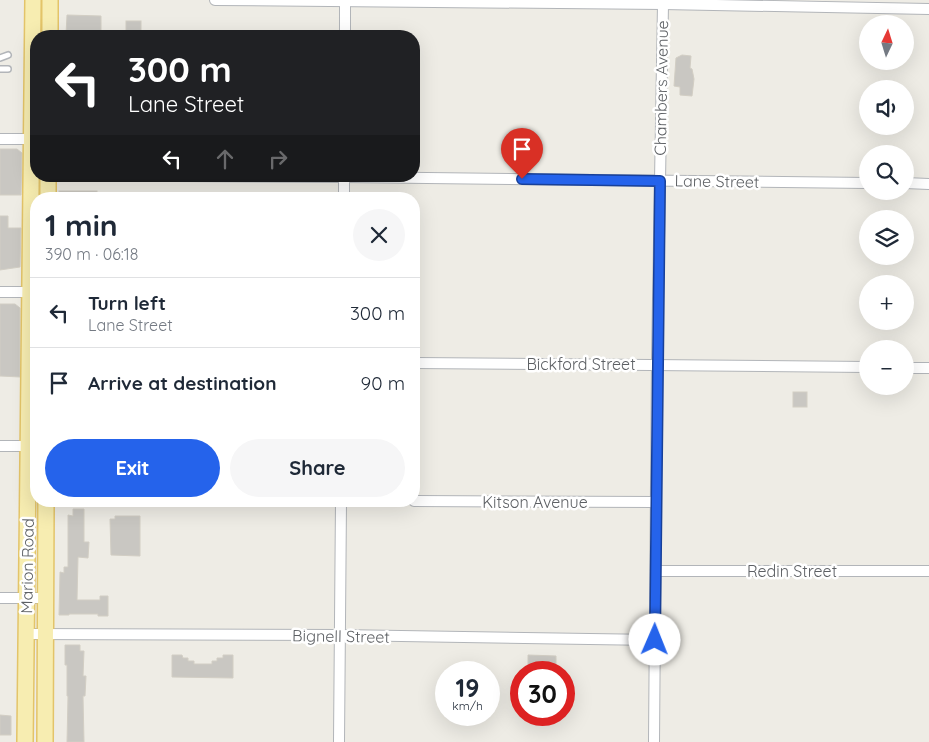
<!DOCTYPE html>
<meta charset="utf-8">
<style>
:root{--surface:#fff;--page:#f6f6f7;--text:#1f2937;--muted:#747a83;--line:#e0e1e3;--accent:#2563eb}
body{margin:0;font-family:Quicksand,sans-serif;background:var(--page);color:var(--text);height:100vh;display:flex;flex-direction:column;font-size:19px;white-space:nowrap}
*{box-sizing:border-box;margin:0}
p{font-size:16px;color:var(--muted)}
.icon{flex:none;width:28px;height:28px;fill:none;stroke:currentColor;stroke-width:2;stroke-linecap:round;stroke-linejoin:round}
.map{position:relative;flex:1;overflow:hidden}
.side{position:absolute;left:30px;top:192px;width:390px;height:315px;display:flex;flex-direction:column;background:var(--surface);border-radius:20px;box-shadow:0 5px 20px #0002}
.side>*{flex:none}
.banner{position:absolute;left:30px;top:30px;width:390px;height:152px;border-radius:20px;box-shadow:0 5px 20px #0002;background:#202124;color:#fff;overflow:hidden}
.needle{width:32px;rotate:4deg}
.buttons{position:absolute;left:859px;top:15px;display:grid;gap:10px}
.buttons a{display:grid;place-items:center;width:55px;height:55px;border-radius:50%;background:var(--surface);box-shadow:0 5px 20px #0002;font-size:25px}
.speed{position:absolute;left:435px;top:661px;display:flex;gap:10px;font-size:25px;font-weight:700;text-align:center}
.speed>*{display:grid;place-content:center;width:65px;height:65px;border-radius:50%;background:var(--surface);box-shadow:0 5px 20px #0002;line-height:1}
.speed small{font-size:12px;font-weight:400}
.speed .limit{border:8px solid #d22;background:#fff;color:#111}
.pin{position:absolute;display:grid;place-items:center;width:42px;height:42px;color:#fff;margin:-51px -21px;border-radius:50% 50% 50% 0;rotate:-45deg;box-shadow:0 0 5px #0007}
.pin .icon{rotate:45deg}
.me{position:absolute;width:55px;margin:-28px;rotate:1deg;stroke-linejoin:round;filter:drop-shadow(0 0 4px #0008)}
.turn{display:flex;align-items:center;gap:18px;height:105px;padding:0 15px;font-size:22px}
.turn .icon{width:65px;height:65px;stroke-width:2.5}
.turn b{display:block;font-size:35px;line-height:42px}
.lanes{display:flex;align-items:center;height:48px;padding:0 15px;background:#0003;justify-content:center;gap:25px;direction:ltr}
.lanes .off{opacity:.35}
.round{display:grid;place-items:center;flex:none;width:52px;height:52px;border-radius:26px;background:var(--page)}
.overview{display:flex;align-items:center;justify-content:space-between;height:85px;padding:0 15px}
h1{font-size:30px;font-weight:700;line-height:38px}
.action{display:flex;gap:10px;margin-top:auto;padding:10px 15px}
.action a{flex:1;height:58px;border-radius:30px;background:var(--accent);color:#fff;font-size:20px;font-weight:700;line-height:58px;text-align:center}
.action a+a{background:var(--page);color:var(--text)}
ul{padding:0;list-style:none}
li{display:flex;align-items:center;gap:15px;height:70px;padding:0 15px;border-top:1px solid var(--line)}
li div{flex:1}
li b{display:block;font-size:19px}
li em{font-style:normal}
.map>svg:first-child{display:block}
.building{fill:#c9c7c2;stroke:#d2cec4}
.lines{fill:none;stroke-linecap:round;stroke-linejoin:round}
.lane-casing{stroke:#b2b5b9;stroke-width:8}
.street-casing{stroke:#b2b5b9;stroke-width:12}
.primary-casing{stroke:#e3c469;stroke-width:18}
.lane{stroke:#fff;stroke-width:5}
.street{stroke:#fff;stroke-width:10}
.primary{stroke:#f7edb1;stroke-width:15}
.route-casing{stroke:#184099;stroke-width:12}
.route{stroke:#2563eb;stroke-width:9}
.labels{text-anchor:middle;stroke-width:5;stroke-linejoin:round;paint-order:stroke}
.street-label{font-size:16px;fill:#5d6064;stroke:#fff}
</style>
<div class="map">
<svg width="929" height="742" viewBox="0 0 929 742">
<rect width="100%" height="100%" fill="#eeece5"/>
<g class="building">
<path d="M 67,15 L 101,16 L 101,36 L 66,35 Z"/>
<rect x="126" y="21" width="15" height="15"/>
<path d="M 682,55 L 691,56 L 690,68 L 692,69 L 694,79 L 692,96 L 680,95 L 680,87 L 674,86 L 676,58 Z"/>
<path d="M 0,149 L 17,149 L 22,153 L 21,195 L 0,195 Z"/>
<rect x="59" y="191" width="38" height="8"/>
<path d="M 0,216 L 8,216 L 8,228 L 21,228 L 20,267 L 0,270 Z"/>
<path d="M 0,304 L 15,304 L 20,308 L 20,377 L 0,376 Z"/>
<rect x="793" y="392" width="14" height="15"/>
<path d="M 73,509 L 84,509 L 84,542 L 89,542 L 88,558 L 78,557 L 77,600 L 100,600 L 100,596 L 108,596 L 108,616 L 98,616 L 98,614 L 69,614 L 69,615 L 59,615 L 60,572 L 64,573 L 64,567 L 68,567 L 68,515 L 73,516 Z"/>
<path d="M 115,516 L 140,516 L 140,556 L 111,555 L 110,519 L 115,519 Z"/>
<path d="M 65,645 L 80,645 L 80,651 L 84,651 L 83,676 L 86,676 L 85,696 L 83,696 L 84,742 L 67,742 L 68,696 L 67,696 L 67,665 L 65,665 Z"/>
<path d="M 172,655 L 182,655 L 183,658 L 188,658 L 188,661 L 194,661 L 194,664 L 212,664 L 212,661 L 217,661 L 217,658 L 223,658 L 223,655 L 233,655 L 233,678 L 172,677 Z"/>
<path d="M 528,655 L 556,656 L 556,672 L 528,672 Z"/>
<path d="M 0,715 L 11,716 L 11,735 L 0,735 Z"/>
</g>
<g class="lines">
<g class="lane-casing">
<g id="lane">
<path d="M 0,58 L 8,55"/>
<path d="M 0,69 L 8,69"/>
</g>
</g>
<g class="street-casing">
<g id="street">
<path d="M 215,0 L 663,4 L 929,9"/>
<path d="M 345,36 L 345,1"/>
<path d="M 0,139 L 36,139"/>
<path d="M 176,176 L 344,177 L 868,183"/>
<path d="M 905,183 L 929,184"/>
<path d="M 344,199 L 344,176"/>
<path d="M 0,292 L 35,292"/>
<path d="M 414,363 L 868,367"/>
<path d="M 905,368 L 929,368"/>
<path d="M 0,446 L 36,446"/>
<path d="M 414,501 L 656,502"/>
<path d="M 656,571 L 929,571"/>
<path d="M 0,598 L 46,598"/>
<path d="M 27,634 L 339,635 L 655,640"/>
<path d="M 339,742 L 341,501"/>
<path d="M 654,742 L 657,358 L 663,4"/>
</g>
</g>
<g class="primary-casing">
<g id="primary">
<path d="M 50,36 L 50,0"/>
<path d="M 48,199 L 48,176"/>
<path d="M 25,742 L 33,0"/>
<path d="M 45,742 L 46,501"/>
</g>
</g>
<use href="#lane" class="lane"/>
<use href="#street" class="street"/>
<use href="#primary" class="primary"/>
</g>
<g class="lines">
<g class="route-casing">
<path id="route" d="M 522,179 L 660,181 L 655,640"/>
</g>
<use href="#route" class="route"/>
</g>
<g class="labels">
<g class="street-label">
<text transform="translate(661 88) rotate(-89)" y="6">Chambers Avenue</text>
<text transform="translate(717 181) rotate(1)" y="6">Lane Street</text>
<text x="581" y="370">Bickford Street</text>
<text x="535" y="508">Kitson Avenue</text>
<text transform="translate(27 566) rotate(-89)" y="6">Marion Road</text>
<text x="792" y="577">Redin Street</text>
<text transform="translate(341 636) rotate(1)" y="6">Bignell Street</text>
</g>
</g>
</svg>
<div class="buttons">
<a><svg class="needle" viewBox="-14 -14 28 28"><path d="M0-13l5 13h-10z" fill="#e53935"/><path d="M0 13l5-13h-10z" fill="#747a83"/></svg></a>
<a><svg class="icon" aria-label="sound" viewBox="0 0 24 24"><path d="M4 9h4l5-4v14l-5-4H4zM17 9q2 3 0 6"/></svg></a>
<a><svg class="icon" aria-label="search" viewBox="0 0 24 24"><circle cx="10" cy="10" r="6"/><path d="M15 15l6 6"/></svg></a>
<a><svg class="icon" aria-label="layers" viewBox="0 0 24 24"><path d="M12 4l9 5-9 5-9-5zM3 14l9 5 9-5"/></svg></a>
<a>+</a>
<a>−</a>
</div>
<div class="speed"><div>19<small>km/h</small></div><div class="limit">30</div></div>
<div class="pin" style="left:522px;top:179px;background:#d93025"><svg class="icon" aria-label="arrive" viewBox="0 0 24 24"><path d="M6 21V4h12l-3 4 3 4H6"/></svg></div>
<svg class="me" style="left:655px;top:640px" viewBox="-20 -20 40 40"><circle r="19" fill="#fff"/><path d="M0-13L10 11 0 6-10 11z" fill="#2563eb"/></svg>
<div class="banner">
<div class="turn"><svg class="icon" aria-label="left" viewBox="0 0 24 24"><path d="M17 20v-9H6M10 6l-5 5 5 5"/></svg><div><b>300 m</b>Lane Street</div></div>
<div class="lanes"><svg class="icon" aria-label="left" viewBox="0 0 24 24"><path d="M17 20v-9H6M10 6l-5 5 5 5"/></svg><svg class="icon off" aria-label="ahead" viewBox="0 0 24 24"><path d="M12 20V5M6 11l6-6 6 6"/></svg><svg class="icon off" aria-label="right" viewBox="0 0 24 24"><path d="M7 20v-9h11M14 6l5 5-5 5"/></svg></div>
</div>
<section class="side">
<div class="overview"><div><h1>1 min</h1><p>390 m · 06:18</p></div><a class="round"><svg class="icon" aria-label="close" viewBox="0 0 24 24"><path d="M6 6l12 12M18 6L6 18"/></svg></a></div>
<ul>
<li><svg class="icon" aria-label="left" viewBox="0 0 24 24"><path d="M17 20v-9H6M10 6l-5 5 5 5"/></svg><div><b>Turn left</b><p>Lane Street</p></div><em>300 m</em></li>
<li><svg class="icon" aria-label="arrive" viewBox="0 0 24 24"><path d="M6 21V4h12l-3 4 3 4H6"/></svg><div><b>Arrive at destination</b></div><em>90 m</em></li>
</ul>
<div class="action"><a>Exit</a><a>Share</a></div>
</section>
</div>
